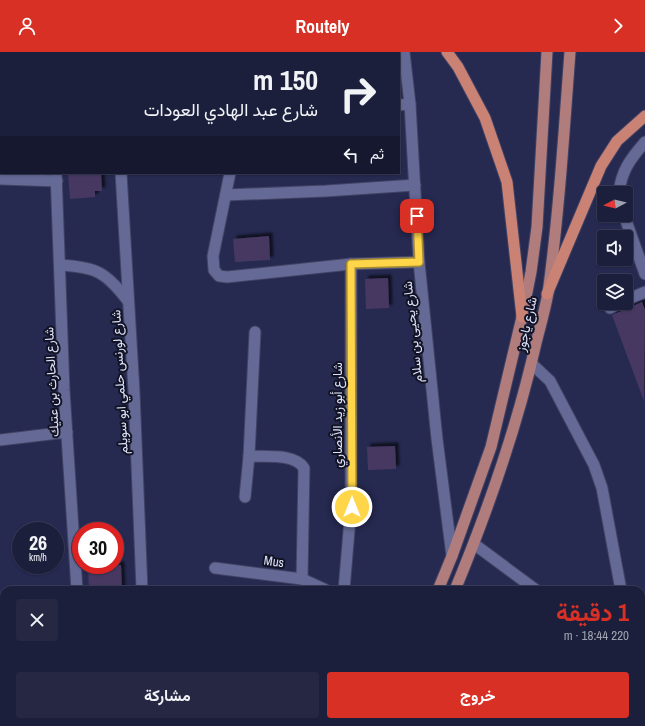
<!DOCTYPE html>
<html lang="ar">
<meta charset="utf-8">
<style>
:root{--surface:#1c1f3c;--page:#252743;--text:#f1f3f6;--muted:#a0a2af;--line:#3a3d56;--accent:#d93025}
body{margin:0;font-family:"Archivo Narrow",Vazirmatn,sans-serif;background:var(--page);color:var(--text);direction:rtl;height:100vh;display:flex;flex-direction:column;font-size:15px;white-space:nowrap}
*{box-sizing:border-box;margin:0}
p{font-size:13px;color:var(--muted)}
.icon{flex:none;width:22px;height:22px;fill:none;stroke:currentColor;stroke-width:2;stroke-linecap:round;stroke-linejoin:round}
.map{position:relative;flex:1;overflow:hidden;direction:ltr}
.panel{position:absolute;left:0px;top:534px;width:645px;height:140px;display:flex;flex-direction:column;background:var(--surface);border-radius:12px 12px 0 0;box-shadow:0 1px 3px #0004,0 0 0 1px var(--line);direction:rtl}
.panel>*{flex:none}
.top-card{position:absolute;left:0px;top:0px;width:400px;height:122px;box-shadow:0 1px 3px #0004,0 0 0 1px var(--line);direction:rtl;background:#1c1f3c;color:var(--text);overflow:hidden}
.needle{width:26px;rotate:263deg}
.tools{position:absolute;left:597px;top:134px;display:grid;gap:8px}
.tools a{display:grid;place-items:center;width:36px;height:36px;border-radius:4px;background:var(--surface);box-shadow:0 1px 3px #0004,0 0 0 1px var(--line);font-size:20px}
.speed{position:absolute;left:12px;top:470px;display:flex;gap:8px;font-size:20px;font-weight:700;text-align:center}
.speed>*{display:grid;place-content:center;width:52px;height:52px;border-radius:50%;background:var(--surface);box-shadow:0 1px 3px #0004,0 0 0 1px var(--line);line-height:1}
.speed small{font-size:10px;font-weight:400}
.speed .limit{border:6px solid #d22;background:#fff;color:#111}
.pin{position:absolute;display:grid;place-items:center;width:34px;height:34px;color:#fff;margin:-17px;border-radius:8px;box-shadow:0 2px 6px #0006}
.me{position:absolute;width:44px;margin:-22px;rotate:0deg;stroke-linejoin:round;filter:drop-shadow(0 0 3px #0008)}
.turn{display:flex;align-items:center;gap:14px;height:84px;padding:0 16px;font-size:18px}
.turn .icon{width:52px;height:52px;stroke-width:2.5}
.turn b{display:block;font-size:28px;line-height:34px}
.then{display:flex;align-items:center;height:38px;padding:0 16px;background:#0003;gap:8px;font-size:15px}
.round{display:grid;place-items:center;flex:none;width:42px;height:42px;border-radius:4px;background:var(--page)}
.headline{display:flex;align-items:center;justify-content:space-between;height:68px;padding:0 16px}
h1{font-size:24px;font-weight:700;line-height:30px;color:var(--accent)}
.action{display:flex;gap:8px;margin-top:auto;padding:8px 16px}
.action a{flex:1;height:46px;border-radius:4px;background:var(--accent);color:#fff;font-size:16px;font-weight:700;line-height:46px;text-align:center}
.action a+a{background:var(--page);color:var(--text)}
header{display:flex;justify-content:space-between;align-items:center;height:52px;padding:0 16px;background:var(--accent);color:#fff;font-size:18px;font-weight:700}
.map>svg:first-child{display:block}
.building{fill:#473962;filter:url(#shadow)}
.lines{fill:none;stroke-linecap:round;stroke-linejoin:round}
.minor-casing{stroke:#414264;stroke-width:13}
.primary-casing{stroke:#414264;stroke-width:13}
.trunk-casing{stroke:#414264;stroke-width:13}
.minor{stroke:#646995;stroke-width:11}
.primary{stroke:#b07c7c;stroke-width:11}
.trunk{stroke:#c98274;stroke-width:11}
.route-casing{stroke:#a68a30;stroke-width:10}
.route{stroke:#ffd54a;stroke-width:7}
.labels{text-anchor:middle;stroke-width:4;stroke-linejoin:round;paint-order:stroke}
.street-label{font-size:13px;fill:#dde1fa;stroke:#121425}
</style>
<header><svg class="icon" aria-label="forward" viewBox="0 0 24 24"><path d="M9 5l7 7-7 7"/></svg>Routely<svg class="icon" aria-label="person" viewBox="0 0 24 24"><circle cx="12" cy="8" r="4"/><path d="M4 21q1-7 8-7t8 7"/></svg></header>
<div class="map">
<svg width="645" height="674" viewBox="0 0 645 674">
<defs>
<filter id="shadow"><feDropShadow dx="3.5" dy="-3.5" stdDeviation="1" flood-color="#0009"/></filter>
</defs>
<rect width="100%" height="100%" fill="#262950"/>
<g class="building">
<path d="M 68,121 L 101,121 L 102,139 L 95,139 L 95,145 L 70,147 Z"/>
<path d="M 269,184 L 270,208 L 235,210 L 233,187 Z"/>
<path d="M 388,226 L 389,256 L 366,257 L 365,227 Z"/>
<path d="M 642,250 L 645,258 L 644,349 L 612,263 Z"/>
<path d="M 395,394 L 396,417 L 368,418 L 367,395 Z"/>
<path d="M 88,513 L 121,513 L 122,538 L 89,538 Z"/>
</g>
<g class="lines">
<g class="minor-casing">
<g id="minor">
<path d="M 49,0 L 50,1"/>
<path d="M 113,0 L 113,1"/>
<path d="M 404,0 L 410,52 L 419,210 L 437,387 L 452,504"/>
<path d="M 188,1 L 188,0"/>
<path d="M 399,53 L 410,52"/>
<path d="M 56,121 L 64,338 L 77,538"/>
<path d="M 121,121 L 134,339 L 142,538"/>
<path d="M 230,121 L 213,204 L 214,218 L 219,224 L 227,225 L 351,212 L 419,210"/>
<path d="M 0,127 L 57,129"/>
<path d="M 619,141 C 621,119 631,106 645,90"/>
<path d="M 226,143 L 326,139 L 415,133"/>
<path d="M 624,163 L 645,222"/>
<path d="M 60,213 C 96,215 106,220 128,249"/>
<path d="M 626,248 L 645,240"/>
<path d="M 610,256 L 620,251"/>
<path d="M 532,312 L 550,329 L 594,413 L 602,436 L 621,538"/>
<path d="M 0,388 L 67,380"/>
<path d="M 249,404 C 266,405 294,401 304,416 L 302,527"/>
<path d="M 245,445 L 249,404 L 255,280"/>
<path d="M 474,492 L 536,538"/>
<path d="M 215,516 L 302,527 L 326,538"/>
<path d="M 344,538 L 351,455 L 351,212"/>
<path d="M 641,642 L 645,672"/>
<path d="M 0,668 L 4,668"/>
<path d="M 19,670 L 53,674"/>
<path d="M 518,670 L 523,674"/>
<path d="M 75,674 L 76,670"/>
</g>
</g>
<g class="primary-casing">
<g id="primary">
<path d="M 438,538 L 452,504 L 491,395 L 522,265 L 531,220 L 537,175 L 547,0"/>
<path d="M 455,538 C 488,458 517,376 536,291 C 540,275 545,258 548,241 C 559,161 564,80 570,0"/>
<path d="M 381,674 L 382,670"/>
<path d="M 398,674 L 399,670"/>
</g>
</g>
<g class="trunk-casing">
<g id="trunk">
<path d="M 447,0 L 458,15 L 485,66 L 507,130 L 522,265"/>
<path d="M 547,242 L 601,114 L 617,89 L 645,64"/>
</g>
</g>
<use href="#minor" class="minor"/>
<use href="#primary" class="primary"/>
<use href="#trunk" class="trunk"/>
</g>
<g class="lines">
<g class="route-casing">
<path id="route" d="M 352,455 L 351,212 L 419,210 L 417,164"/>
</g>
<use href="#route" class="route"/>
</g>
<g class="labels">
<g class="street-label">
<text transform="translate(526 272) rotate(-77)" y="5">شارع ياجوز</text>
<text transform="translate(412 280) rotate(-96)" y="5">شارع يحيى بن سلام</text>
<text transform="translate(51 330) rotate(-93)" y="5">شارع الحارث بن عتيك</text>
<text transform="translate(119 330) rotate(-93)" y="5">شارع لورنس حلمي ابو سويلم</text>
<text transform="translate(337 363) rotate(-90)" y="5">شارع أبو زيد الأنصاري</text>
<text transform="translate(274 509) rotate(8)" y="5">Mus</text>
</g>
</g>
</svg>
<div class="tools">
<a><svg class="needle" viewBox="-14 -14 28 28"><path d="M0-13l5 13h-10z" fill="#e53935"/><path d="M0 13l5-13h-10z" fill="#a0a2af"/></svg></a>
<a><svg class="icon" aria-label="sound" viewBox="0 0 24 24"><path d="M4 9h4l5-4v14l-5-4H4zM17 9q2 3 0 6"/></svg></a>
<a><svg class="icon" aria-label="layers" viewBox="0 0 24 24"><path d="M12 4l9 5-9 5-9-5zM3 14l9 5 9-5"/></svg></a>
</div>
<div class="speed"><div>26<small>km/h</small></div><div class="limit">30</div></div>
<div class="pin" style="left:417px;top:164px;background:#d93025"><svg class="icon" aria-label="arrive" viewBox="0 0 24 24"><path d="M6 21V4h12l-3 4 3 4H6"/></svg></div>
<svg class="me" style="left:352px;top:455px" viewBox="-20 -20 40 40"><circle r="17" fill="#ffd54a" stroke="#fff" stroke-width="3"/><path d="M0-11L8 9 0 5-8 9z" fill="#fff"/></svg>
<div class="top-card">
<div class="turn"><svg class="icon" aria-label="right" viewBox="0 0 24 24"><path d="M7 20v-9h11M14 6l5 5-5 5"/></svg><div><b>150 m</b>شارع عبد الهادي العودات</div></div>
<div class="then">ثم<svg class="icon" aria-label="left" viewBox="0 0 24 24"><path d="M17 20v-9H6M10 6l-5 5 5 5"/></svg></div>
</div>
<section class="panel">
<div class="headline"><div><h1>1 دقيقة</h1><p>220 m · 18:44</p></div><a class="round"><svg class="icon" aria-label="close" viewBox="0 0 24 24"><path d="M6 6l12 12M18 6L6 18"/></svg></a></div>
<div class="action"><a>خروج</a><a>مشاركة</a></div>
</section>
</div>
